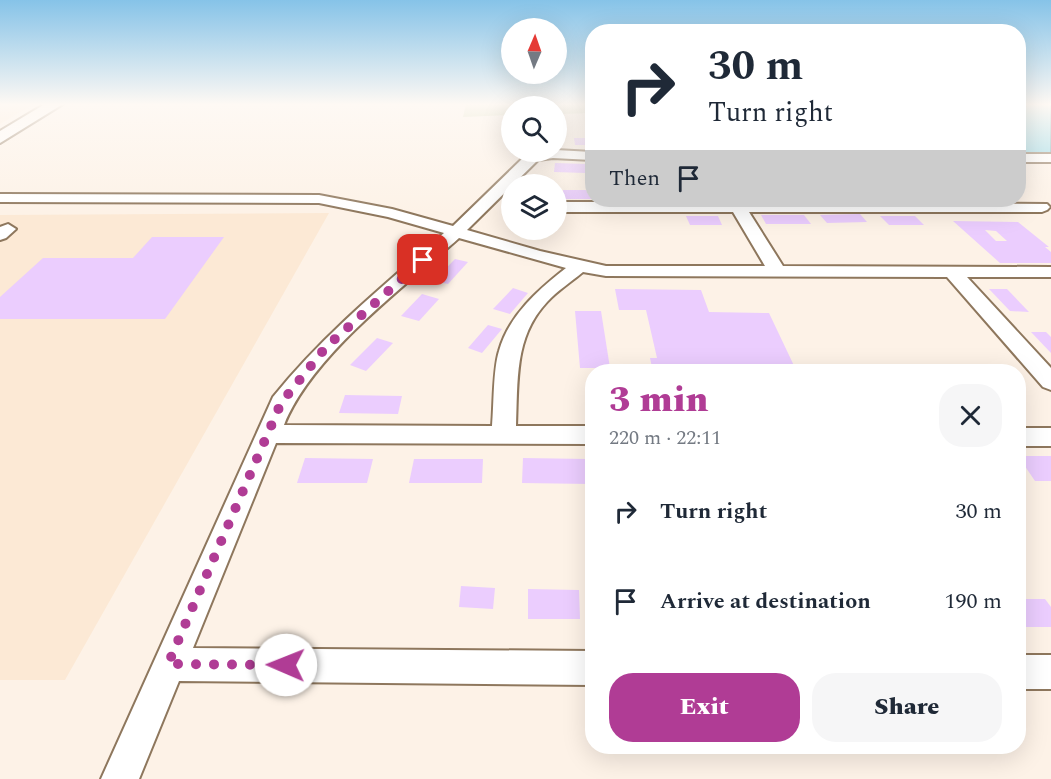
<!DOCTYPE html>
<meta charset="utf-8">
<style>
:root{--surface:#fff;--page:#f6f6f7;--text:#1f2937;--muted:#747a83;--accent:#b03c95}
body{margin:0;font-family:Spectral,serif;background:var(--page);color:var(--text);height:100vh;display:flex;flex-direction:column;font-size:22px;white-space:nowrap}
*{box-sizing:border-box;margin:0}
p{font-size:20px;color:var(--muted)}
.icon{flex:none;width:33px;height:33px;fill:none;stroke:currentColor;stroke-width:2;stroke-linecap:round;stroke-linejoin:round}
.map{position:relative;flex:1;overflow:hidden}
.drawer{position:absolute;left:585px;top:364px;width:441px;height:390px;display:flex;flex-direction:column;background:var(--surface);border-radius:24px;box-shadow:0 6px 24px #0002}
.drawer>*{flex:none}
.guide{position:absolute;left:585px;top:24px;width:441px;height:183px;border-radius:24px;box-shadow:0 6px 24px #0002;background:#fff;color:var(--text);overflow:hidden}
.needle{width:39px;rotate:2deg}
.buttons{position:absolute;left:501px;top:18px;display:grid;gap:12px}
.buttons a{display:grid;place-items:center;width:66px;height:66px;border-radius:50%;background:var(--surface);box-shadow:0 6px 24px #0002;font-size:30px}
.pin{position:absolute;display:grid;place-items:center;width:51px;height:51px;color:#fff;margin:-26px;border-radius:12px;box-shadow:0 3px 9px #0006}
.me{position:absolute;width:66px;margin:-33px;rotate:271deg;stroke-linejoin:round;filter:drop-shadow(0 0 4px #0008)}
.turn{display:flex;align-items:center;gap:21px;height:126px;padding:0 24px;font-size:27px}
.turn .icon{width:78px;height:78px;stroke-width:2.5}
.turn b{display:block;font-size:42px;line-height:51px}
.then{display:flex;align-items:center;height:57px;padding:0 24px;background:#0003;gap:12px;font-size:22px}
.round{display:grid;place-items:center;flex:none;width:63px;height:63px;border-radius:24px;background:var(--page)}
.overview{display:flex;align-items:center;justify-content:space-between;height:102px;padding:0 24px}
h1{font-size:36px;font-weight:800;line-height:45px;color:var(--accent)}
.action{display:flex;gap:12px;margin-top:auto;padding:12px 24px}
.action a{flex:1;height:69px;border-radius:24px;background:var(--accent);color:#fff;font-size:24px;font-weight:800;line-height:69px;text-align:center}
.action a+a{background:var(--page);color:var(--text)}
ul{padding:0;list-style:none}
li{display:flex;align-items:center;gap:18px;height:90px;padding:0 24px}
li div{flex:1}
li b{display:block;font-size:22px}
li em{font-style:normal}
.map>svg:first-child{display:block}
.built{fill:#fce9d5}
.green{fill:#c8d2a7}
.water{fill:#94d9e9;stroke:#709ea6;stroke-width:1.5}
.building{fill:#ebcdfe;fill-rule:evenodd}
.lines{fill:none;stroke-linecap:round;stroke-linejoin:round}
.minor-casing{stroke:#8e775d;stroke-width:4}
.tertiary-casing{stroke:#8e775d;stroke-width:4}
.minor{fill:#fff;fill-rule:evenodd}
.tertiary{fill:#fff;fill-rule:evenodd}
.route{stroke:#b03c95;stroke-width:10;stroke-dasharray:0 18}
</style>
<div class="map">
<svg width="1051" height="779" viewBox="0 0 1051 779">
<rect width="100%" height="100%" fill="#fdf2e7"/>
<g class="built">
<path d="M 0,104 L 34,104 L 0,124 Z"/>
<path d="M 329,213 L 65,680 L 0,680 L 0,215 Z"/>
</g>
<path class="green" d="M 466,104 L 592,104 L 592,113 L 557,114 L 556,106 L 512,106 L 511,115 L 463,117 Z"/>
<rect class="water" x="1019" y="104" width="32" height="50"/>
<g class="building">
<path d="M 574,138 L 585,138 L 586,145 L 575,145 Z"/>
<path d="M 555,163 L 586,164 L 586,173 L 554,172 Z"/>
<rect x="563" y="190" width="29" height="9"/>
<path d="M 860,214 L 867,222 L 827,223 L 820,215 Z"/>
<path d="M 761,215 L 804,215 L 811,224 L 766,224 Z"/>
<path d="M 686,216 L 718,216 L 722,225 L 690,225 Z"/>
<path d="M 880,216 L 915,216 L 924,225 L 889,225 Z"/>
<path d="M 953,221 L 1018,222 L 1049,247 L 1045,247 L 1051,252 L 1051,263 L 1000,263 ZM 985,230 L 996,231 L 1007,241 L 996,241 Z"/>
<path d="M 152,237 L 224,237 L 165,319 L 0,319 L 0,297 L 43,258 L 133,258 Z"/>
<path d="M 455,259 L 468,262 L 448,284 L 434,281 Z"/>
<path d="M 513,288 L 528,293 L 510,314 L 493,309 Z"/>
<path d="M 615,289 L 701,290 L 709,312 L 769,313 L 797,372 L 653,372 L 650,358 L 657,358 L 646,310 L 619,310 Z"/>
<path d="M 989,289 L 1007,289 L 1029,312 L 1010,311 Z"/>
<path d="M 422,294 L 439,299 L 419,321 L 401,316 Z"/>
<path d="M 575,311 L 601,311 L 610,368 L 580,368 Z"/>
<path d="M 488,325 L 502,329 L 482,353 L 468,348 Z"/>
<path d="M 1031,332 L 1046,332 L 1051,337 L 1051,353 Z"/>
<path d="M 377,338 L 393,343 L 366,371 L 350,365 Z"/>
<path d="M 345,395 L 402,396 L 398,414 L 339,413 Z"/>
<path d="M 1018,456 L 1051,456 L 1051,481 L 1035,481 Z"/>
<path d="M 305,458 L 373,459 L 367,483 L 297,483 Z"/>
<path d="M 523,458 L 588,459 L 590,484 L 522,483 Z"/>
<path d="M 414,459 L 483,459 L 482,483 L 409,483 Z"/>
<path d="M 461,586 L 495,588 L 493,609 L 459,607 Z"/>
<path d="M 528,589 L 579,590 L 580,619 L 528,619 Z"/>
<path d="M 1018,599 L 1045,599 L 1051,607 L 1051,627 L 1018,627 Z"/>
</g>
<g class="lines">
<g class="minor-casing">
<g id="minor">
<path d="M 556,150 L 592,152 L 592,160 L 553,158 L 538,160 L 467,230 L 540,251 L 606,266 L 765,266 L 733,212 L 556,212 L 556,202 L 728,202 L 727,200 L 741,200 L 743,202 L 1047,204 L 1050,207 L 1047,210 L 1042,212 L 749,212 L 783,266 L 1051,267 L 1051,277 L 967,277 L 1051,368 L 1051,390 L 1043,387 L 947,277 L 606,276 L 583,272 C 571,282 557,291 547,302 C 514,337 518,381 516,426 L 592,426 L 592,444 L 276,443 L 193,648 L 592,651 L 592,685 L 179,681 L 139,779 L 101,779 L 273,397 C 323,335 384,285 444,233 L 388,217 L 319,203 L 0,202 L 0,194 L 319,195 L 392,209 L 453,226 L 523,158 L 537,152 ZM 459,238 L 566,268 C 538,290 509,315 499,351 C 493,370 494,404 492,426 L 284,425 C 312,355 403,288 459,238 Z"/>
<rect x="1018" y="154" width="33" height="8"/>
<path d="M 8,224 L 16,229 L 6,238 L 0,240 L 0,227 Z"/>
<rect x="1018" y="428" width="33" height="18"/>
<rect x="1018" y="655" width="33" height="34"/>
</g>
</g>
<g class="tertiary-casing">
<path id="tertiary" d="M 45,104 L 63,104 L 0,143 L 0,131 Z"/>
</g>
<use href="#minor" class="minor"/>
<use href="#tertiary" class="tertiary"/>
</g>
<linearGradient id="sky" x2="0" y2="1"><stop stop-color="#86c3e8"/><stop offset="0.49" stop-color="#fef9f4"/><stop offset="1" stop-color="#fef9f4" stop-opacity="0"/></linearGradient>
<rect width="1051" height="213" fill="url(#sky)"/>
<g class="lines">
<path class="route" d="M 286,665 L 168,664 L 281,403 L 326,347 L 423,260"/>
</g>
</svg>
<div class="buttons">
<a><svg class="needle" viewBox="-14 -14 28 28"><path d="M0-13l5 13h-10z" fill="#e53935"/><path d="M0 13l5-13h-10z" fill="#747a83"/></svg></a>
<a><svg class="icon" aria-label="search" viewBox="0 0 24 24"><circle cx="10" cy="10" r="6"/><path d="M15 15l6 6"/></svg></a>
<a><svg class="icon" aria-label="layers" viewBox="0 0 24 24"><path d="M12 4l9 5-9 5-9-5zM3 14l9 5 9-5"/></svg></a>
</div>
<div class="pin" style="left:423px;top:260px;background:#d93025"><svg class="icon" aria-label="arrive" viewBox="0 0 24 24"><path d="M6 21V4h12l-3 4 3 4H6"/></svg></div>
<svg class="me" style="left:286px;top:665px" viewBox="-20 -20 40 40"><circle r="19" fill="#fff"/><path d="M0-13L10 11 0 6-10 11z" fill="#b03c95"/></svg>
<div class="guide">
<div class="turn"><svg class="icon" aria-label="right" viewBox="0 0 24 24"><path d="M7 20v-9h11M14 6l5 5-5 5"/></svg><div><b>30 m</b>Turn right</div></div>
<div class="then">Then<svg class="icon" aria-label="arrive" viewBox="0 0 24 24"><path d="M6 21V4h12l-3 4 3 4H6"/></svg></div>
</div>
<section class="drawer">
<div class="overview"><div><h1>3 min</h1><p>220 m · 22:11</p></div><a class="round"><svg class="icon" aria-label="close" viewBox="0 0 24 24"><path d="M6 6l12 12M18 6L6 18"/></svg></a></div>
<ul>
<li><svg class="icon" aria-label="right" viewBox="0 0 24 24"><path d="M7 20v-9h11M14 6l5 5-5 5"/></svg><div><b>Turn right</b></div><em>30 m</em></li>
<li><svg class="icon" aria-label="arrive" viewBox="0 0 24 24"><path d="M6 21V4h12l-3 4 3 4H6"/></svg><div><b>Arrive at destination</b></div><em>190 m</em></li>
</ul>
<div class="action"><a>Exit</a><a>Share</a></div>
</section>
</div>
